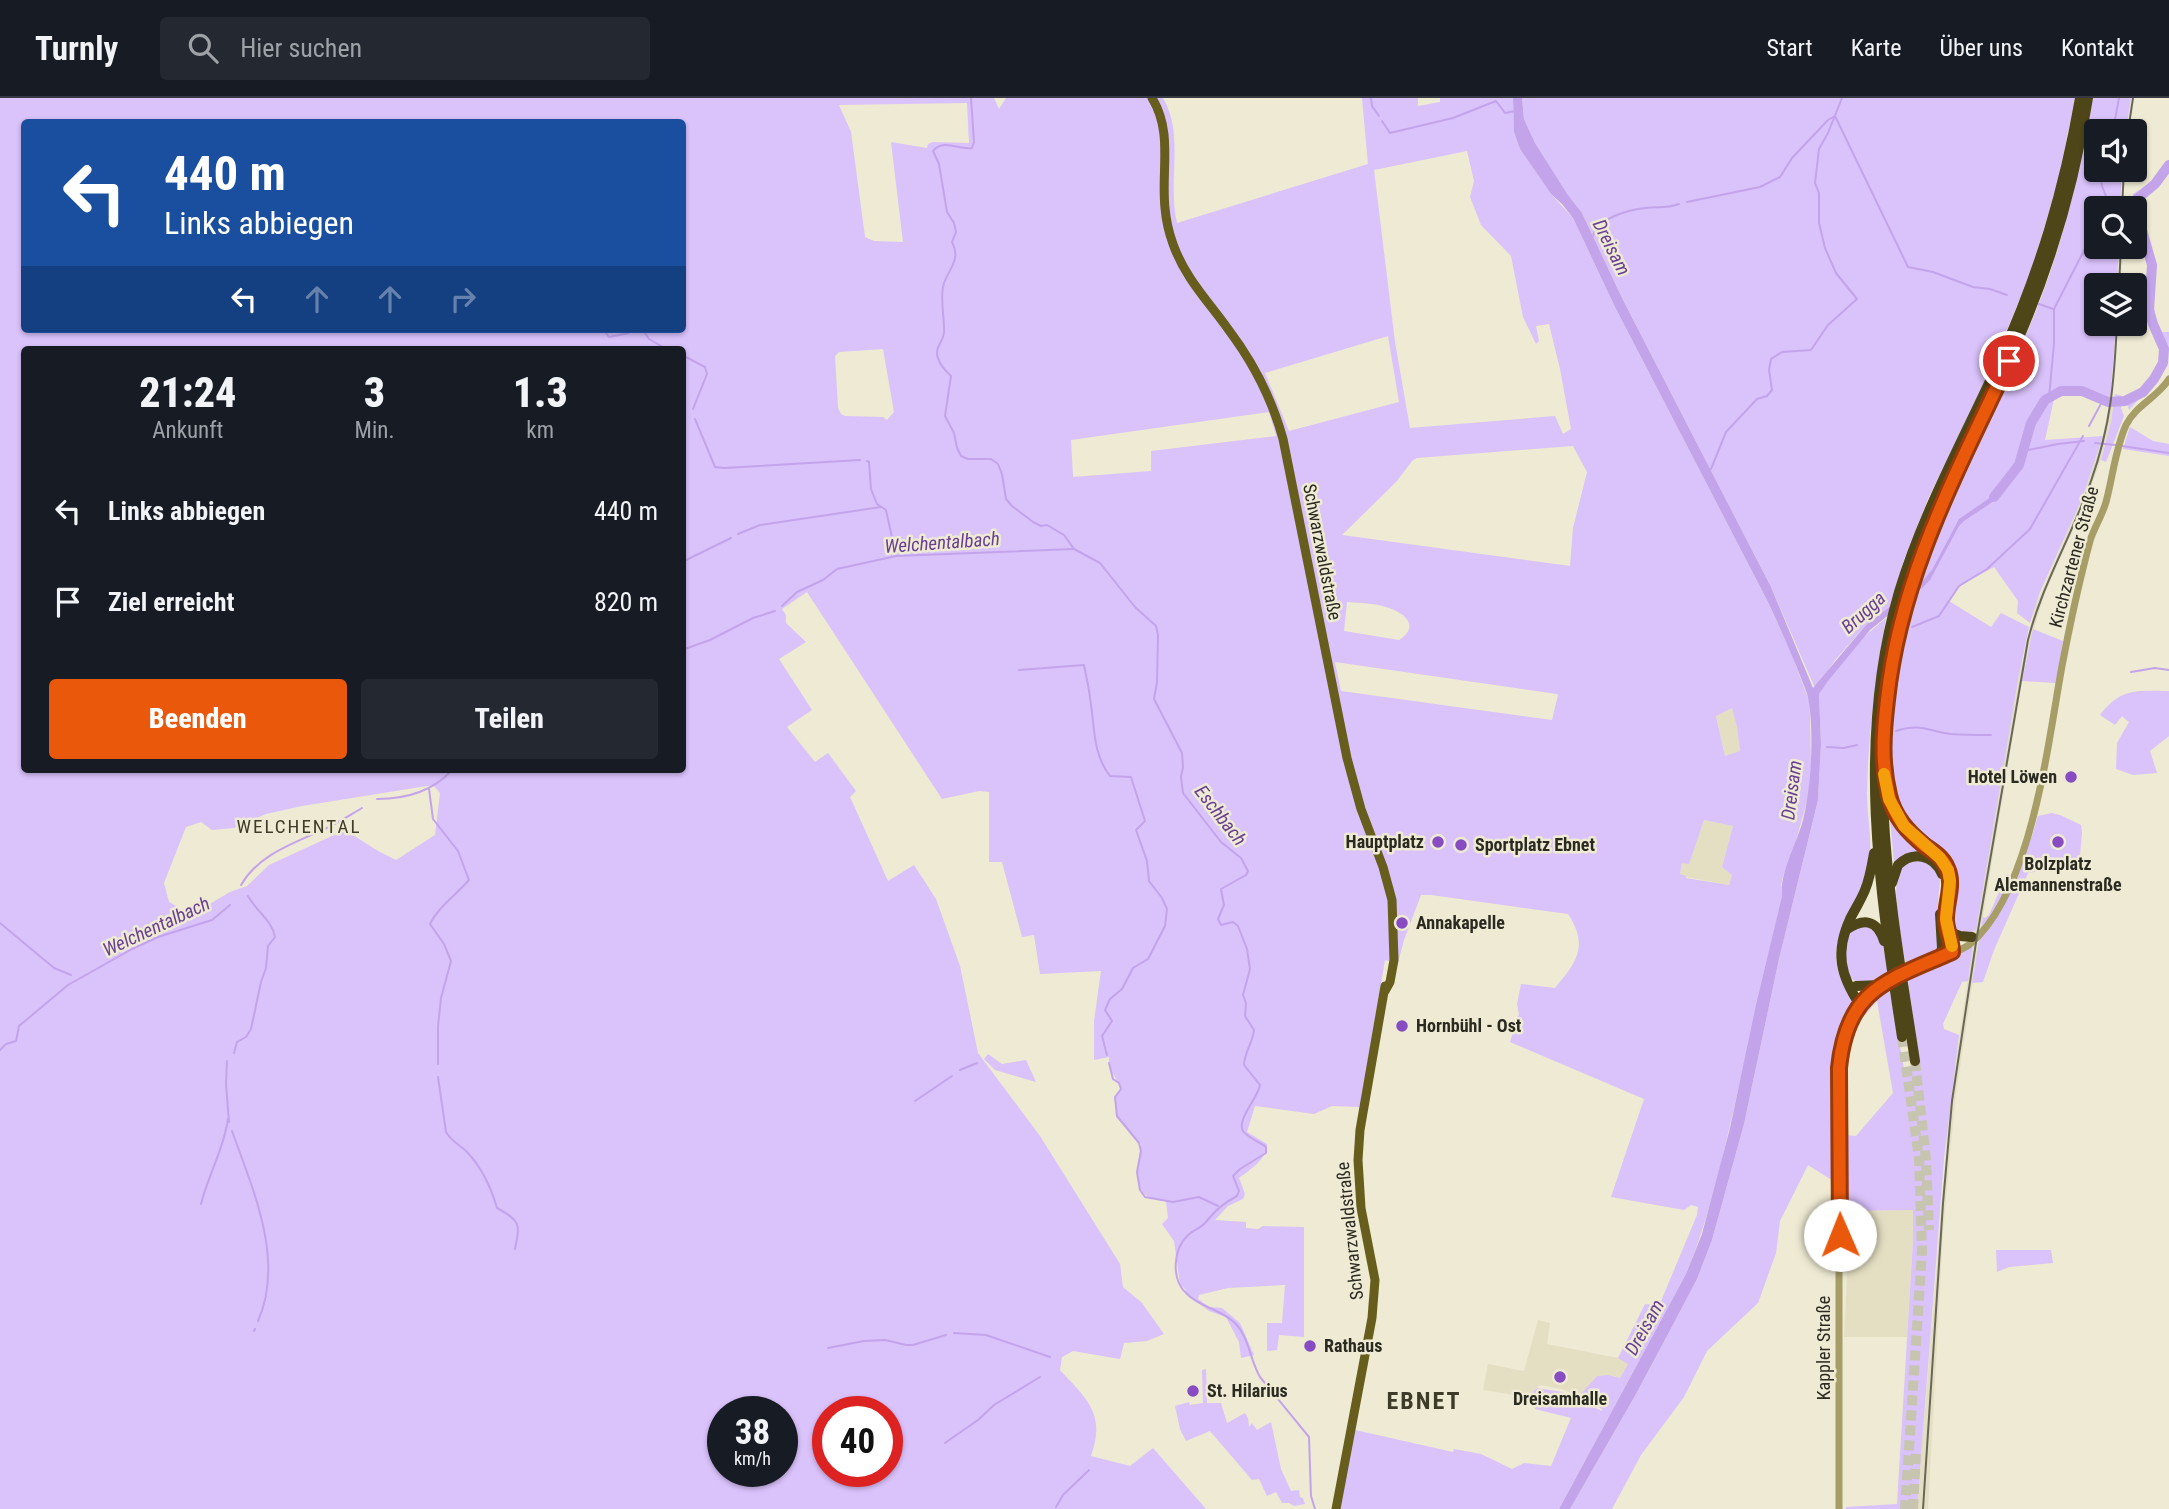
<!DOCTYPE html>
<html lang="de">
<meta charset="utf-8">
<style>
:root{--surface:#171b24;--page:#242831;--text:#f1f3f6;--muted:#9ea1a6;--line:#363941;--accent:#ea580c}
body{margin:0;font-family:"Roboto Condensed",sans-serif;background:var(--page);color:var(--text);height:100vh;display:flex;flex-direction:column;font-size:26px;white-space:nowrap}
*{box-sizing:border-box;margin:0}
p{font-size:23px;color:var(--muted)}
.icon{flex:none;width:38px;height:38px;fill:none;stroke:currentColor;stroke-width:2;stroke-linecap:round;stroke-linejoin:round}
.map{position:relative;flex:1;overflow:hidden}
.sheet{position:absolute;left:21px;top:248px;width:665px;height:427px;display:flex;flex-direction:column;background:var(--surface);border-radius:7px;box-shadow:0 2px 5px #0004}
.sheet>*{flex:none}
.hud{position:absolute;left:21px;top:21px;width:665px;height:214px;border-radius:7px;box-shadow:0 2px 5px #0004;background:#1a4fa0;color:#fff;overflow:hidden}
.tools{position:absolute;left:2084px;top:21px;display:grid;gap:14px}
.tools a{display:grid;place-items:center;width:63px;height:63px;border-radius:7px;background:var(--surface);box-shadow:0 2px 5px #0004;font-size:35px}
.speed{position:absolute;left:707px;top:1298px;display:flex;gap:14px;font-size:35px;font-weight:700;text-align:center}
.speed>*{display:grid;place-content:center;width:91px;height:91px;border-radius:50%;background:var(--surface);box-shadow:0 2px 5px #0004;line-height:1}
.speed small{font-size:18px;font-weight:400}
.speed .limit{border:10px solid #d22;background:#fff;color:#111}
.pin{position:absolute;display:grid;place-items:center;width:60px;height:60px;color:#fff;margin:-30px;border:4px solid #fff;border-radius:50%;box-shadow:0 2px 7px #0007}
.me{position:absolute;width:77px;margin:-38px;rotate:359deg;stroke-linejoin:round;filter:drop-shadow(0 0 5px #0008)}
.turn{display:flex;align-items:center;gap:24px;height:147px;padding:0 28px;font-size:32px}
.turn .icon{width:91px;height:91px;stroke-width:2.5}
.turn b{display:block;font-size:49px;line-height:60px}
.lanes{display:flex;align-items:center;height:66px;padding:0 28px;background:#0003;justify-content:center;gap:35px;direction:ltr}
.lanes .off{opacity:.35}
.eta{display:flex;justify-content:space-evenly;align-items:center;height:119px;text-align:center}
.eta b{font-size:42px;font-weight:800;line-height:49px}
.button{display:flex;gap:14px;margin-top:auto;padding:14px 28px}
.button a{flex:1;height:80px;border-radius:7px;background:var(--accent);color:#fff;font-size:28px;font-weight:800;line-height:80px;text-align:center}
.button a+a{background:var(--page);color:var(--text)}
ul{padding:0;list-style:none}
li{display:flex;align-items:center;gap:21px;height:91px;padding:0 28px}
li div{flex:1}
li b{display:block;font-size:26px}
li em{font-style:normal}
header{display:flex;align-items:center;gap:42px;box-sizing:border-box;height:98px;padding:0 35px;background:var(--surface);border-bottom:2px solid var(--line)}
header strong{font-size:33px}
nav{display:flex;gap:38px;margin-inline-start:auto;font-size:24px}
.search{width:490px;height:63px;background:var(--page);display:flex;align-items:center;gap:18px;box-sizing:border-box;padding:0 24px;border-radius:7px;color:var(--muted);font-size:26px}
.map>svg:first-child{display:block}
.built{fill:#e4dfc2}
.green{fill:#dac2fb;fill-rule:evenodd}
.water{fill:#c3a4eb}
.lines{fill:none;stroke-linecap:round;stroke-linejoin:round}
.stream{stroke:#c3a4eb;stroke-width:2}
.river{stroke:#c3a4eb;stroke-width:10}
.highway-tunnel{stroke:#c7c4af;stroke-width:10;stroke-dasharray:10 5;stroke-linecap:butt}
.minor{stroke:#a69d67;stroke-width:7}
.major{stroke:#675d1d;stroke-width:9}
.highway{stroke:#4e4618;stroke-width:10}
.rail{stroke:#696759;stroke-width:2}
.minor-bridge{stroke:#a69d67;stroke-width:7}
.route-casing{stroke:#983908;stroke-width:18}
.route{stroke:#ea580c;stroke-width:12}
.slow{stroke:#f59e0b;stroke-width:12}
.poi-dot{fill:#874cc2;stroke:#eeead3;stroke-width:2.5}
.labels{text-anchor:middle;stroke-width:5;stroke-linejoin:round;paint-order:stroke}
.street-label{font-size:18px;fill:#2b2a21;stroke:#eeead3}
.poi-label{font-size:18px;font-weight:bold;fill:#2b2a21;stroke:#eeead3;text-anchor:start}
.water-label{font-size:19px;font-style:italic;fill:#683f93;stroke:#eeead3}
.neighbourhood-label{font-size:19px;letter-spacing:2px;fill:#3e3b28;stroke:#eeead3}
.district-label{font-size:24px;font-weight:bold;letter-spacing:2px;fill:#3e3b28;stroke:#eeead3}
</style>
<header>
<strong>Turnly</strong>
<div class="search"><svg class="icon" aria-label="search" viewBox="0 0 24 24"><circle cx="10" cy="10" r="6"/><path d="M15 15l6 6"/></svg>Hier suchen</div>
<nav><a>Start</a><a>Karte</a><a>Über uns</a><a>Kontakt</a></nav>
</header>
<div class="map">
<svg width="2169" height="1411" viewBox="0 0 2169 1411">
<rect width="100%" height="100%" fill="#eeead3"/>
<g class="built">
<path d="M 2109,308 L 2113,308 L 2111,324 L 2101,362 L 2086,402 L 2045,495 L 2030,543 L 2022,583 L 1979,842 L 1955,1003 L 1943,1134 L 1928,1411 L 1917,1411 L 1950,1002 L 1973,846 L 2018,582 L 2035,509 L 2082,401 L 2103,338 Z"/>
<path d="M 1732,609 L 1737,629 L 1740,654 L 1725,658 L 1716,617 Z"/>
<path d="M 1704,722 L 1733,728 L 1722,769 L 1732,777 L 1729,787 L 1686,779 L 1680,776 L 1682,765 L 1689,765 Z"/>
<path d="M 1913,1112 L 1913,1143 L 1907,1239 L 1844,1239 L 1847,1180 L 1846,1161 L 1844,1161 L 1844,1113 Z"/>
<path d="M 1538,1222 L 1550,1225 L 1547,1246 L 1618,1260 L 1627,1243 L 1638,1248 L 1620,1280 L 1608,1277 L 1597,1278 L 1579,1298 L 1562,1291 L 1540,1287 L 1527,1299 L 1483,1292 L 1488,1266 L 1524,1273 Z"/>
</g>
<g class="green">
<path d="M 0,0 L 994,0 L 999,11 L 1006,0 L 1163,0 C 1185,38 1167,83 1177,125 L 1368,66 L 1362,0 L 1418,0 L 1418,8 L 1440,4 L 1440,0 L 1513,0 L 1514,34 L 1520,51 L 1551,96 L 1573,120 L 1615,209 L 1769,506 L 1791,554 L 1809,603 L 1810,618 L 1811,669 L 1808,699 L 1792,757 L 1783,778 L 1781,787 L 1782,798 C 1769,857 1755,916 1742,975 C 1726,1043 1713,1111 1686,1176 L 1559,1411 L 1339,1411 L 1355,1332 L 1453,1354 L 1454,1351 L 1481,1356 L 1512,1371 L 1524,1365 L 1551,1368 L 1571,1320 L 1535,1311 L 1535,1301 L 1527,1299 L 1537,1290 L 1562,1294 L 1602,1313 L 1602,1311 L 1579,1298 L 1597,1278 L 1608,1277 L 1620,1280 L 1628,1266 L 1618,1260 L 1645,1206 L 1659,1208 L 1697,1117 L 1698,1109 L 1691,1107 L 1684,1112 L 1611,1099 L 1644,1001 L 1510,944 L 1519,916 L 1517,906 L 1521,886 L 1555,890 C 1577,864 1589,848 1568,816 L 1431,797 L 1421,797 L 1404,842 L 1398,865 L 1385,862 L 1360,1009 L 1332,1008 L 1314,1016 L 1255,1008 L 1247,1034 L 1267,1046 C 1266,1062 1251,1071 1239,1080 L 1245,1096 L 1243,1101 L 1228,1108 L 1215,1122 L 1246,1124 L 1246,1130 L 1258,1131 L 1263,1128 L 1304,1129 L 1304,1239 L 1279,1237 L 1277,1252 L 1267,1253 L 1267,1225 L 1282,1225 L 1285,1187 L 1228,1190 L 1199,1197 L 1198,1201 L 1209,1209 L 1222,1210 L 1240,1225 L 1254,1257 L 1241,1260 L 1239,1244 L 1226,1219 L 1209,1213 L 1185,1195 L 1186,1192 L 1180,1186 L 1174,1143 L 1162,1126 L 1168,1120 L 1166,1103 C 1160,1102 1153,1102 1149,1099 C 1131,1090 1139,1062 1141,1046 L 1116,1019 L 1115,998 L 1121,991 C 1117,978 1109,976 1109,959 L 1094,962 L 1094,923 L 1101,873 L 1040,876 L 1034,837 L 1022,839 L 1002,764 L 989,764 L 989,694 L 979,693 L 942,701 L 807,494 L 782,511 L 786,517 L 786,525 L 806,544 L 779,561 L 812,612 L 787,629 L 815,664 L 828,655 L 856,693 L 850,699 L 888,783 L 914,767 L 936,801 L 960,868 L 978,955 L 1040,1038 L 1120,1166 L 1123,1189 L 1142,1205 L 1164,1236 L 1147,1243 L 1124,1245 L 1120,1261 L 1073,1253 L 1062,1259 L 1060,1272 C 1087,1301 1106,1316 1091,1358 L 1130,1368 L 1153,1350 L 1206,1411 L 0,1411 ZM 967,5 L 969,45 L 933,44 L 928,46 L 927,50 L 891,44 L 903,144 L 874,143 L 865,139 L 851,34 L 839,7 ZM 24,24 L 682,24 L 682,231 L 24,231 ZM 1467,53 L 1474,83 L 1470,99 L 1481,127 L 1511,158 L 1523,219 L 1536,246 L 1539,243 L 1536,228 L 1549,226 L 1560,271 L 1571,331 L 1563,336 L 1555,318 L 1410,330 L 1395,244 L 1374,72 ZM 1388,238 L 1399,304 L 1289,333 L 1265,275 ZM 883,251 L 894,314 L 887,322 L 883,319 L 845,318 L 841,316 L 838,310 L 835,258 L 839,254 ZM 24,252 L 682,252 L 682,672 L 24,672 ZM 1269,314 L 1276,338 L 1151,353 L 1151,373 L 1073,379 L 1071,342 ZM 1573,348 L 1587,374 L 1573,430 L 1570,468 L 1342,437 L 1396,384 L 1413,362 L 1417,360 ZM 1347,504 C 1359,505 1375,505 1386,509 C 1404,514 1421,528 1399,542 L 1344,533 ZM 1335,564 L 1557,596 L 1558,597 L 1552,622 L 1341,593 ZM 1732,610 L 1737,629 L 1740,653 L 1725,658 L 1716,618 ZM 433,687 L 440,695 L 435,737 L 396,762 L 378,753 L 345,732 L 269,767 L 247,788 L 230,794 L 196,814 L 186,814 L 169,804 L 164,785 L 186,729 L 201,724 L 212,732 L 234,730 L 266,716 L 302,708 ZM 1704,722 L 1733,728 L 1722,769 L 1732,777 L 1729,787 L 1686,780 L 1686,778 L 1680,776 L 1682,765 L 1689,766 ZM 723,1314 L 782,1314 L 782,1374 L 723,1374 ZM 828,1314 L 887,1314 L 887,1374 L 828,1374 Z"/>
<path d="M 1522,0 L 2075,0 L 2058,83 L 2031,174 L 1989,275 L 1927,403 L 1904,462 L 1889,511 L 1866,527 L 1836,561 L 1815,590 L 1771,489 L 1623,202 L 1582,115 L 1568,97 L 1535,45 L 1524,21 Z"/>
<path d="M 2093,0 L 2131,0 L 2126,33 L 2096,33 L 2096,72 L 2122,72 L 2120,110 L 2096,110 L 2096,149 L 2119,149 L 2117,187 L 2096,187 L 2096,226 L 2116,226 L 2110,304 C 2084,296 2080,291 2054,301 L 2045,342 L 2103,338 L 2082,401 L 2040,494 L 2030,525 L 2017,515 L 2018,503 L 1994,469 L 1961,487 L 1949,503 L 1991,529 L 2001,515 L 2029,529 L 2018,582 L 1976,832 L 1968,836 L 1950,829 L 1952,782 C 1928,753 1898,724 1889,686 C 1884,666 1889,642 1890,622 C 1893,594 1895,565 1902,538 C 1931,422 1996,316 2039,205 C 2065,139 2080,70 2093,0 Z"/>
<path d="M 2169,62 C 2169,87 2148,86 2138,104 C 2132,115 2148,143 2151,155 C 2158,182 2147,210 2162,234 L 2169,234 C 2169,283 2157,281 2129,312 L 2125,297 L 2141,293 L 2157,274 L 2161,262 L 2161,251 L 2144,216 L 2148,162 L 2135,123 L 2135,110 L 2132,110 L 2133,96 L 2160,78 Z"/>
<path d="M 2115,296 L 2122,298 L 2123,304 L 2121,310 L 2124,318 L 2106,364 L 2101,362 L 2111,324 Z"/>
<path d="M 2130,329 L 2153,343 L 2169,346 L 2169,358 L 2123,351 Z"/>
<path d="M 1886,520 C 1876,578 1868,635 1867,695 C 1867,718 1872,742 1870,764 C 1866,797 1835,827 1836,859 C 1837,880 1849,895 1860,912 L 1889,889 L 1905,976 L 1912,974 L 1908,879 L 1949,860 L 1973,846 L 1968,883 L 1962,884 L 1943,926 L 1944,931 L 1959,937 L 1944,1061 L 1917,1411 L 1846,1411 L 1846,1409 L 1897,1406 L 1913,1143 L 1913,1112 L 1844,1113 L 1844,1081 L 1830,1081 L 1808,1067 L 1780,1123 L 1776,1155 L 1758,1205 L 1707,1253 L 1684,1299 L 1641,1357 L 1612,1411 L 1570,1411 L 1636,1296 L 1675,1223 L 1697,1181 L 1712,1142 L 1744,1026 L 1779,861 L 1818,702 L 1821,646 L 1819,596 L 1823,589 L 1860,542 ZM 1877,903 L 1893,995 L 1856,1038 L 1845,1037 L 1842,985 L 1848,942 L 1855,938 L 1852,932 Z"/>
<path d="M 2033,531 L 2063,543 L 2056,585 L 2022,583 Z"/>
<path d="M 2169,593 L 2169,638 L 2150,653 L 2157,675 L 2133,677 L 2116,671 L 2117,645 L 2129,624 L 2122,618 L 2115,627 L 2100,617 C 2121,589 2138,593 2169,593 Z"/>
<path d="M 1889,710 L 1908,736 L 1937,759 L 1945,770 L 1948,784 L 1944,825 L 1950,847 L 1948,847 C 1945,840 1942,834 1942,826 C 1942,803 1958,770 1929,757 C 1915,751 1906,757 1894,764 Z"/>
<path d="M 2052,715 L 2060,717 L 2081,727 L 2082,735 L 2079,768 L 2062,769 L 2028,775 L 1994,852 L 1983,884 L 1972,885 L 1983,819 L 1985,820 L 1989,817 L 2007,776 L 2015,779 L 2032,738 L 2038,718 Z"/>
<path d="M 1925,762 L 1939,777 L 1940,783 L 1936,824 L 1940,848 L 1936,856 L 1906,867 C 1903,847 1887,779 1904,766 C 1909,762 1919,763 1925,762 Z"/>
<path d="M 1865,826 L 1882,841 L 1888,875 C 1883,878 1877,882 1872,884 C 1855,892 1843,873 1844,858 C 1844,850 1847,842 1849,835 Z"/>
<path d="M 988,956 L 1002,966 L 1026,962 L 1036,984 L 995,972 L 984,961 Z"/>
<path d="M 1996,1152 L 2051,1152 L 2053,1165 L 2009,1169 L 1997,1174 Z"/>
<path d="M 1206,1271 L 1207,1305 L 1221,1305 L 1227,1325 L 1245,1315 L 1248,1320 L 1249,1329 L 1252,1325 L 1257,1332 L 1271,1324 L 1281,1371 L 1291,1393 L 1299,1392 L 1300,1399 L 1303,1400 L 1305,1406 L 1294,1408 L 1289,1405 L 1282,1405 L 1276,1394 L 1267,1398 L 1259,1381 L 1252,1382 L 1210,1333 L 1186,1343 L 1180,1331 L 1175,1308 L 1189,1304 L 1190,1307 L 1203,1305 L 1202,1272 Z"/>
</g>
<path class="water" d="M 1513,0 L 1522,0 L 1524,21 L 1535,45 L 1568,97 L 1582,115 L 1623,202 L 1771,489 L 1813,590 L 1866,527 L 1921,485 L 1932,472 L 1959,421 L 1991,399 L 2001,390 L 2001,393 L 1994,403 L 1964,423 L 1959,428 L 1930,482 L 1922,490 L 1870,532 L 1828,583 L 1819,596 L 1821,646 L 1818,702 L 1779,861 L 1744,1026 L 1712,1142 L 1697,1181 L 1675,1223 L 1636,1296 L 1570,1411 L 1559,1411 L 1686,1176 L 1702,1136 L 1730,1030 L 1756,907 L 1782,798 C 1779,776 1797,745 1803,722 C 1811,690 1814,638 1809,605 C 1808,596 1804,588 1801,580 C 1791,554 1780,530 1769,506 L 1615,209 L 1573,120 L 1562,106 L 1551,96 L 1520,51 L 1514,34 Z"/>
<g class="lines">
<g class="stream">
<path d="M 971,0 L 974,44 L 972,50 C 958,52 943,40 933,53 L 939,66 L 947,114 L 954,125 L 956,134 L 952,144 C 961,161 950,169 944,185 C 939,200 945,219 944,235 C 943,244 934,250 938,260 C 940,268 946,273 951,278 L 945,318 L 954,335 L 957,350 L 961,358 L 968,361 L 991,361 L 998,366 L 1002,376 L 1006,401 L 1012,408 L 1033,424 L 1041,428 L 1047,427 L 1064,437 L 1074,451 L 1100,465 L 1135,509 L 1156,528 L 1158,537 L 1157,584 L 1154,601 L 1182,655 L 1183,669 L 1181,679 L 1183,695 L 1221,744 L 1241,760 L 1248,773 L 1246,777 L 1221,791 L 1224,807 L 1218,821 L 1221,827 L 1233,824 L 1238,828 L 1247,851 L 1250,871 L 1243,897 L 1246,905 L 1245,918 L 1254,932 C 1253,944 1244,955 1244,967 L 1260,987 C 1258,1000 1236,1022 1243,1033 C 1248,1040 1260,1044 1266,1049 L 1266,1055 L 1240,1071 L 1233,1078 L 1239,1093 L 1237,1098 C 1223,1105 1215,1113 1205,1125 C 1201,1130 1193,1132 1188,1137 C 1173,1151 1171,1181 1186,1195 C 1200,1210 1222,1211 1236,1226 C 1249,1240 1250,1262 1260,1279 L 1309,1339 L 1311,1398 L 1315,1411"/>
<path d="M 1371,0 L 1372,8 L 1379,18"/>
<path d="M 1382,23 L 1390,35 L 1453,20 L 1496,3 L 1505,15 L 1515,13"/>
<path d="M 2113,33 L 2119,0"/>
<path d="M 2099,72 L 2102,88 L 2109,106 L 2106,110"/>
<path d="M 1687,104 L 1760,89 L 1780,79 L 1792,60 L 1828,22 L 1835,18 L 1908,169 L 1933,174 L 1973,189 L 1990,191 L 2007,197"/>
<path d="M 1593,138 C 1598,120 1628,112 1645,110 C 1658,108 1665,111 1679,106"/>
<path d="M 2039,206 L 2053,211"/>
<path d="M 603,231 L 609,239 L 629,235"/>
<path d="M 638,234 L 643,232 L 649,241 L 668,252"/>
<path d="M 682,257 L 705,269 L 707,276 L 693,311"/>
<path d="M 2049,299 L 2054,246 L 2054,211 L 2096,129"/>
<path d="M 695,321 L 715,369 L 724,370 L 860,362"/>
<path d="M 2089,328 L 2103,302"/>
<path d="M 2095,345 L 2116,347"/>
<path d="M 2122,348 L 2169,355"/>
<path d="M 2023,353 L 2058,346 L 2084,343"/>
<path d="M 867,363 L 869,364 L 871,391 L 877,406 L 886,412 L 896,458"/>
<path d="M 1711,371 L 1726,334 L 1757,301 L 1767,298 L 1772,292 L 1769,272 L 1771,261 L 1782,254 L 1811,252 L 1828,227 L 1857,201 L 1836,175 L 1825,150 L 1819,125 L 1819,95 L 1815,85 L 1819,51 L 1828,35 L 1842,0"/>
<path d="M 738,436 L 760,427 L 881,409"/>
<path d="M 682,464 L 731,440"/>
<path d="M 782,508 L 797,494 L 823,482 L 837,471 L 896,458 L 1074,451"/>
<path d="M 1912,529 L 1939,518 L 1959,488 L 1987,471 L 2030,431 L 2083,338"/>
<path d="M 682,552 L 710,542 L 753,520 L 775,513"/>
<path d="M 1019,572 L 1084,567 C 1086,578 1089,589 1090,600 C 1095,628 1092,655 1110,678 L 1131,679 L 1145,723 L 1136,732 L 1147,763 L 1149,783 L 1162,800 L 1167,811 L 1165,828 L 1148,861 L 1133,870 L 1122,891 L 1110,901 L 1105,912 L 1112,923 L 1102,938 L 1107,957"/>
<path d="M 2131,574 L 2155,570 L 2169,572"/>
<path d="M 1896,633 C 1920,625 1928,633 1951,636 C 1964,637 1978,637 1991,637"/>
<path d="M 1827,649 L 1844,650 L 1857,647"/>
<path d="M 429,691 L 433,721 L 458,753 L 469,782 C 456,797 439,808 430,826 L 444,846 L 451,863 L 441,900 L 438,928 L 438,966"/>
<path d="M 377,701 C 406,701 432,694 452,672"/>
<path d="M 241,787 C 258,758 289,747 318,734 C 333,728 348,718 362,710"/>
<path d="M 0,825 L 54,870 L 71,877"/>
<path d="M 0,952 L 6,946 L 16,943 L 19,928 L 68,887 L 132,851 L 158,839 L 212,822 L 230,807"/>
<path d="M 234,955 L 237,944 L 246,939 L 251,931 L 261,884 L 266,870 L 268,848 L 275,839 C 272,822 256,813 248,798"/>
<path d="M 227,963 L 226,986 L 229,1024"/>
<path d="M 1109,965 L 1113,981 L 1119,985 L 1121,991 L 1115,999 L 1117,1018 L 1139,1045 L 1141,1053 L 1137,1074 L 1140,1092 L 1145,1099 L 1173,1104 L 1199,1099 L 1218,1108"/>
<path d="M 960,972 L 977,965"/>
<path d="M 438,979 L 446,1034 C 451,1043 460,1047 467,1054 C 482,1070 491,1089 497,1110 C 521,1123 520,1126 515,1151"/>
<path d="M 915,1003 L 952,978"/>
<path d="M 232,1033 C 253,1092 285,1162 258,1223"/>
<path d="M 201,1106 C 208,1077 224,1051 228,1021"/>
<path d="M 254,1233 L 255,1231"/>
<path d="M 954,1235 L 986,1237 L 1050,1259"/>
<path d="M 828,1250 L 864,1243 L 885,1242 L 906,1247 L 913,1247 L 946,1237"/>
<path d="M 945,1345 L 978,1322 L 994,1307 L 1040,1279"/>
<path d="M 1056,1409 L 1063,1397 L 1089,1372"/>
</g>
<path class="river" d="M 1994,399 L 2019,367 L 2031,325 L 2045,302 L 2061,293 L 2082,293 L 2108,304 L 2125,303 L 2143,294 L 2154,281 L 2163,265 L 2164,251 L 2153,226 L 2149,212 L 2152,167 L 2135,108 L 2137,101 L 2155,86 L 2169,67"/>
<g class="highway-tunnel">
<path d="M 1902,939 L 1919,1060 L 1922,1153 L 1905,1411"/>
<path d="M 1915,963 L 1926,1061 L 1929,1132"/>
<path d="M 1913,1411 L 1916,1354"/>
</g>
<g class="minor">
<path d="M 1912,871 C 1927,865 1959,855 1970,846 C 2032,794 2048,644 2062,568 C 2070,526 2079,484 2090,443 C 2094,430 2102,418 2106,404 C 2113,378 2115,352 2126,327 C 2135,308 2158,299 2169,281"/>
<path d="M 1839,1411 L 1839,970 C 1844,929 1856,902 1893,880"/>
</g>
<g class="major">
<path d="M 1152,0 C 1173,34 1161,72 1165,110 C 1166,122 1169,135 1173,146 C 1185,180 1208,203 1228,231 C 1253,264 1272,301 1283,341 L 1347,660 L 1361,711 L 1383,769 L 1392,802 L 1394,862 L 1390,884 L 1385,893"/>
<path d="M 1336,1411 L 1372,1220 L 1375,1182 L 1361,1110 L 1358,1062 L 1360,1032 L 1385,888"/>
</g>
<g class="highway">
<path d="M 1887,689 C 1892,714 1904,731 1924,747 C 1932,753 1942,759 1947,769 C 1955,786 1945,805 1946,822 C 1946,833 1952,843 1952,854"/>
<path d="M 1892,785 L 1898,767 C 1913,752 1934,757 1942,776"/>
<path d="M 1846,832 C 1863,820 1877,821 1884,843"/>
<path d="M 1948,833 L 1960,838 L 1972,839"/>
<path d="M 1939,860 L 1942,850 L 1940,816"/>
<path d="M 1856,888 L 1881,887"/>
<path d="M 1860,907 C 1840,877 1835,854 1850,821 C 1855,811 1861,802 1865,792 C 1870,780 1872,767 1874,755"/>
<path d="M 1902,939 C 1879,790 1856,641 1899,494 C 1924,411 1967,335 2002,257 C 2040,172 2064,92 2080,0"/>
<path d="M 1915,963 C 1892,812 1861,657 1904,506 C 1930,414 1979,331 2017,244 C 2051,166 2075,84 2088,0"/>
</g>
<g class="rail">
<path d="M 2128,33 L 2133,0"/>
<path d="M 2122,110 L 2124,72"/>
<path d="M 2119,187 L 2121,149"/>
<path d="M 1923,1411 L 1943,1105 L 1952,1003 L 1977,838 L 2028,542 C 2042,486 2072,438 2091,383 C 2111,327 2114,284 2117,226"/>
</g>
<path class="minor-bridge" d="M 1893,880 L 1912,871"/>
</g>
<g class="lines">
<g class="route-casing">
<path id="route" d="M 1840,1137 L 1839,970 C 1847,890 1887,883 1952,854 C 1952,843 1947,834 1946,823 C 1945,806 1955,787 1947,770 C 1943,760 1934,754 1925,748 C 1908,734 1894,719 1889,697 C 1881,664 1883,636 1887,602 C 1900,478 1957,374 2009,263"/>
</g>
<use href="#route" class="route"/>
<path class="slow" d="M 1884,676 L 1889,701 L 1904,728 L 1940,760 L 1948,772 L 1950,783 L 1946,821 L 1952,848"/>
</g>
<g class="poi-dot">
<circle cx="2071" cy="679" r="7"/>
<circle cx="1438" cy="744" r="7"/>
<circle cx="2058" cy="744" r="7"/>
<circle cx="1461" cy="747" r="7"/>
<circle cx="1402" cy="825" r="7"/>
<circle cx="1402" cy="928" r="7"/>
<circle cx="1310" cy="1248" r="7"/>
<circle cx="1560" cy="1279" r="7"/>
<circle cx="1193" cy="1293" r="7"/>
</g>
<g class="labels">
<g class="street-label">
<text transform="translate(1322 454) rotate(79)" y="6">Schwarzwaldstraße</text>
<text transform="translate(2074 459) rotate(-75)" y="6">Kirchzartener Straße</text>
<text transform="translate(1350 1133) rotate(-96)" y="6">Schwarzwaldstraße</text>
<text transform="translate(1824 1250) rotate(-90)" y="6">Kappler Straße</text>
</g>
<g class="poi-label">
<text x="2057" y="685" text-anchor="end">Hotel Löwen</text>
<text x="1424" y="750" text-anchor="end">Hauptplatz</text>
<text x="1475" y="753">Sportplatz Ebnet</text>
<text x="2058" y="772" text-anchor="middle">Bolzplatz<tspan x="2058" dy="21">Alemannenstraße</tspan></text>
<text x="1416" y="831">Annakapelle</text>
<text x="1416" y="934">Hornbühl - Ost</text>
<text x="1324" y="1254">Rathaus</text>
<text x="1207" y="1299">St. Hilarius</text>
<text x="1560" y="1307" text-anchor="middle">Dreisamhalle</text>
</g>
<g class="water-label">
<text transform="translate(1612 149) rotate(63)" y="7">Dreisam</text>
<text transform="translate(942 444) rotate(-4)" y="7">Welchentalbach</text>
<text transform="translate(1863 514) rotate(-42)" y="7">Brugga</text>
<text transform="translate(1791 692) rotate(-83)" y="7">Dreisam</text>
<text transform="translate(1221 717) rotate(52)" y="7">Eschbach</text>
<text transform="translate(156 828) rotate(-25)" y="7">Welchentalbach</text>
<text transform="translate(1644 1229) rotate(-61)" y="7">Dreisam</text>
</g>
<g class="neighbourhood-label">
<text x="299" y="735">WELCHENTAL</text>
</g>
<g class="district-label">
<text x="1424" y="1311">EBNET</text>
</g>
</g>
</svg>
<div class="tools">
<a><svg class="icon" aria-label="sound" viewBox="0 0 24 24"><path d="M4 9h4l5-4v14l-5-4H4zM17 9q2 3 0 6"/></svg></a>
<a><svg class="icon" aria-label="search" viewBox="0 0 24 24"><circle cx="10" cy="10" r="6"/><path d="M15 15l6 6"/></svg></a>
<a><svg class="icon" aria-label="layers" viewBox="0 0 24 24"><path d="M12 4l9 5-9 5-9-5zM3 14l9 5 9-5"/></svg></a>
</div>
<div class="speed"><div>38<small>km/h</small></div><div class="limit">40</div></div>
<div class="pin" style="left:2009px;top:263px;background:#d93025"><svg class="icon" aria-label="arrive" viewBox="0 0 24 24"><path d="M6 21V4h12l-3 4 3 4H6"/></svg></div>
<svg class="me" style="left:1840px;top:1137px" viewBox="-20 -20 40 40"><circle r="19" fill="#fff"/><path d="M0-13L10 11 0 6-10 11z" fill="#ea580c"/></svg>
<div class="hud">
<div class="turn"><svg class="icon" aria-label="left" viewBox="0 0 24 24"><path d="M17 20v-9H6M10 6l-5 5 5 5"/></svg><div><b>440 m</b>Links abbiegen</div></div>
<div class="lanes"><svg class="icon" aria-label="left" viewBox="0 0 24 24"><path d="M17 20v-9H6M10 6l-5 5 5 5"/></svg><svg class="icon off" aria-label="ahead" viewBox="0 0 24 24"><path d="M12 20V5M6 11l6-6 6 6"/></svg><svg class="icon off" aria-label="ahead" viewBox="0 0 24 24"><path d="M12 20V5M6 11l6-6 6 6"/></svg><svg class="icon off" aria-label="right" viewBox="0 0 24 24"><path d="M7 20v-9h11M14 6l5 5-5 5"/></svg></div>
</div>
<section class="sheet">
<div class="eta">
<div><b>21:24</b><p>Ankunft</p></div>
<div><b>3</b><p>Min.</p></div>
<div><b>1.3</b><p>km</p></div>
</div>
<ul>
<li><svg class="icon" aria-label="left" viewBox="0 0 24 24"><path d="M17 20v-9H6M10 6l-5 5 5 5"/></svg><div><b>Links abbiegen</b></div><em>440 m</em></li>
<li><svg class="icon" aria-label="arrive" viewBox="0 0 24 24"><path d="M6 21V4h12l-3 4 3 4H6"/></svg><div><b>Ziel erreicht</b></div><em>820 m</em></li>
</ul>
<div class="button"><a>Beenden</a><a>Teilen</a></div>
</section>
</div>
